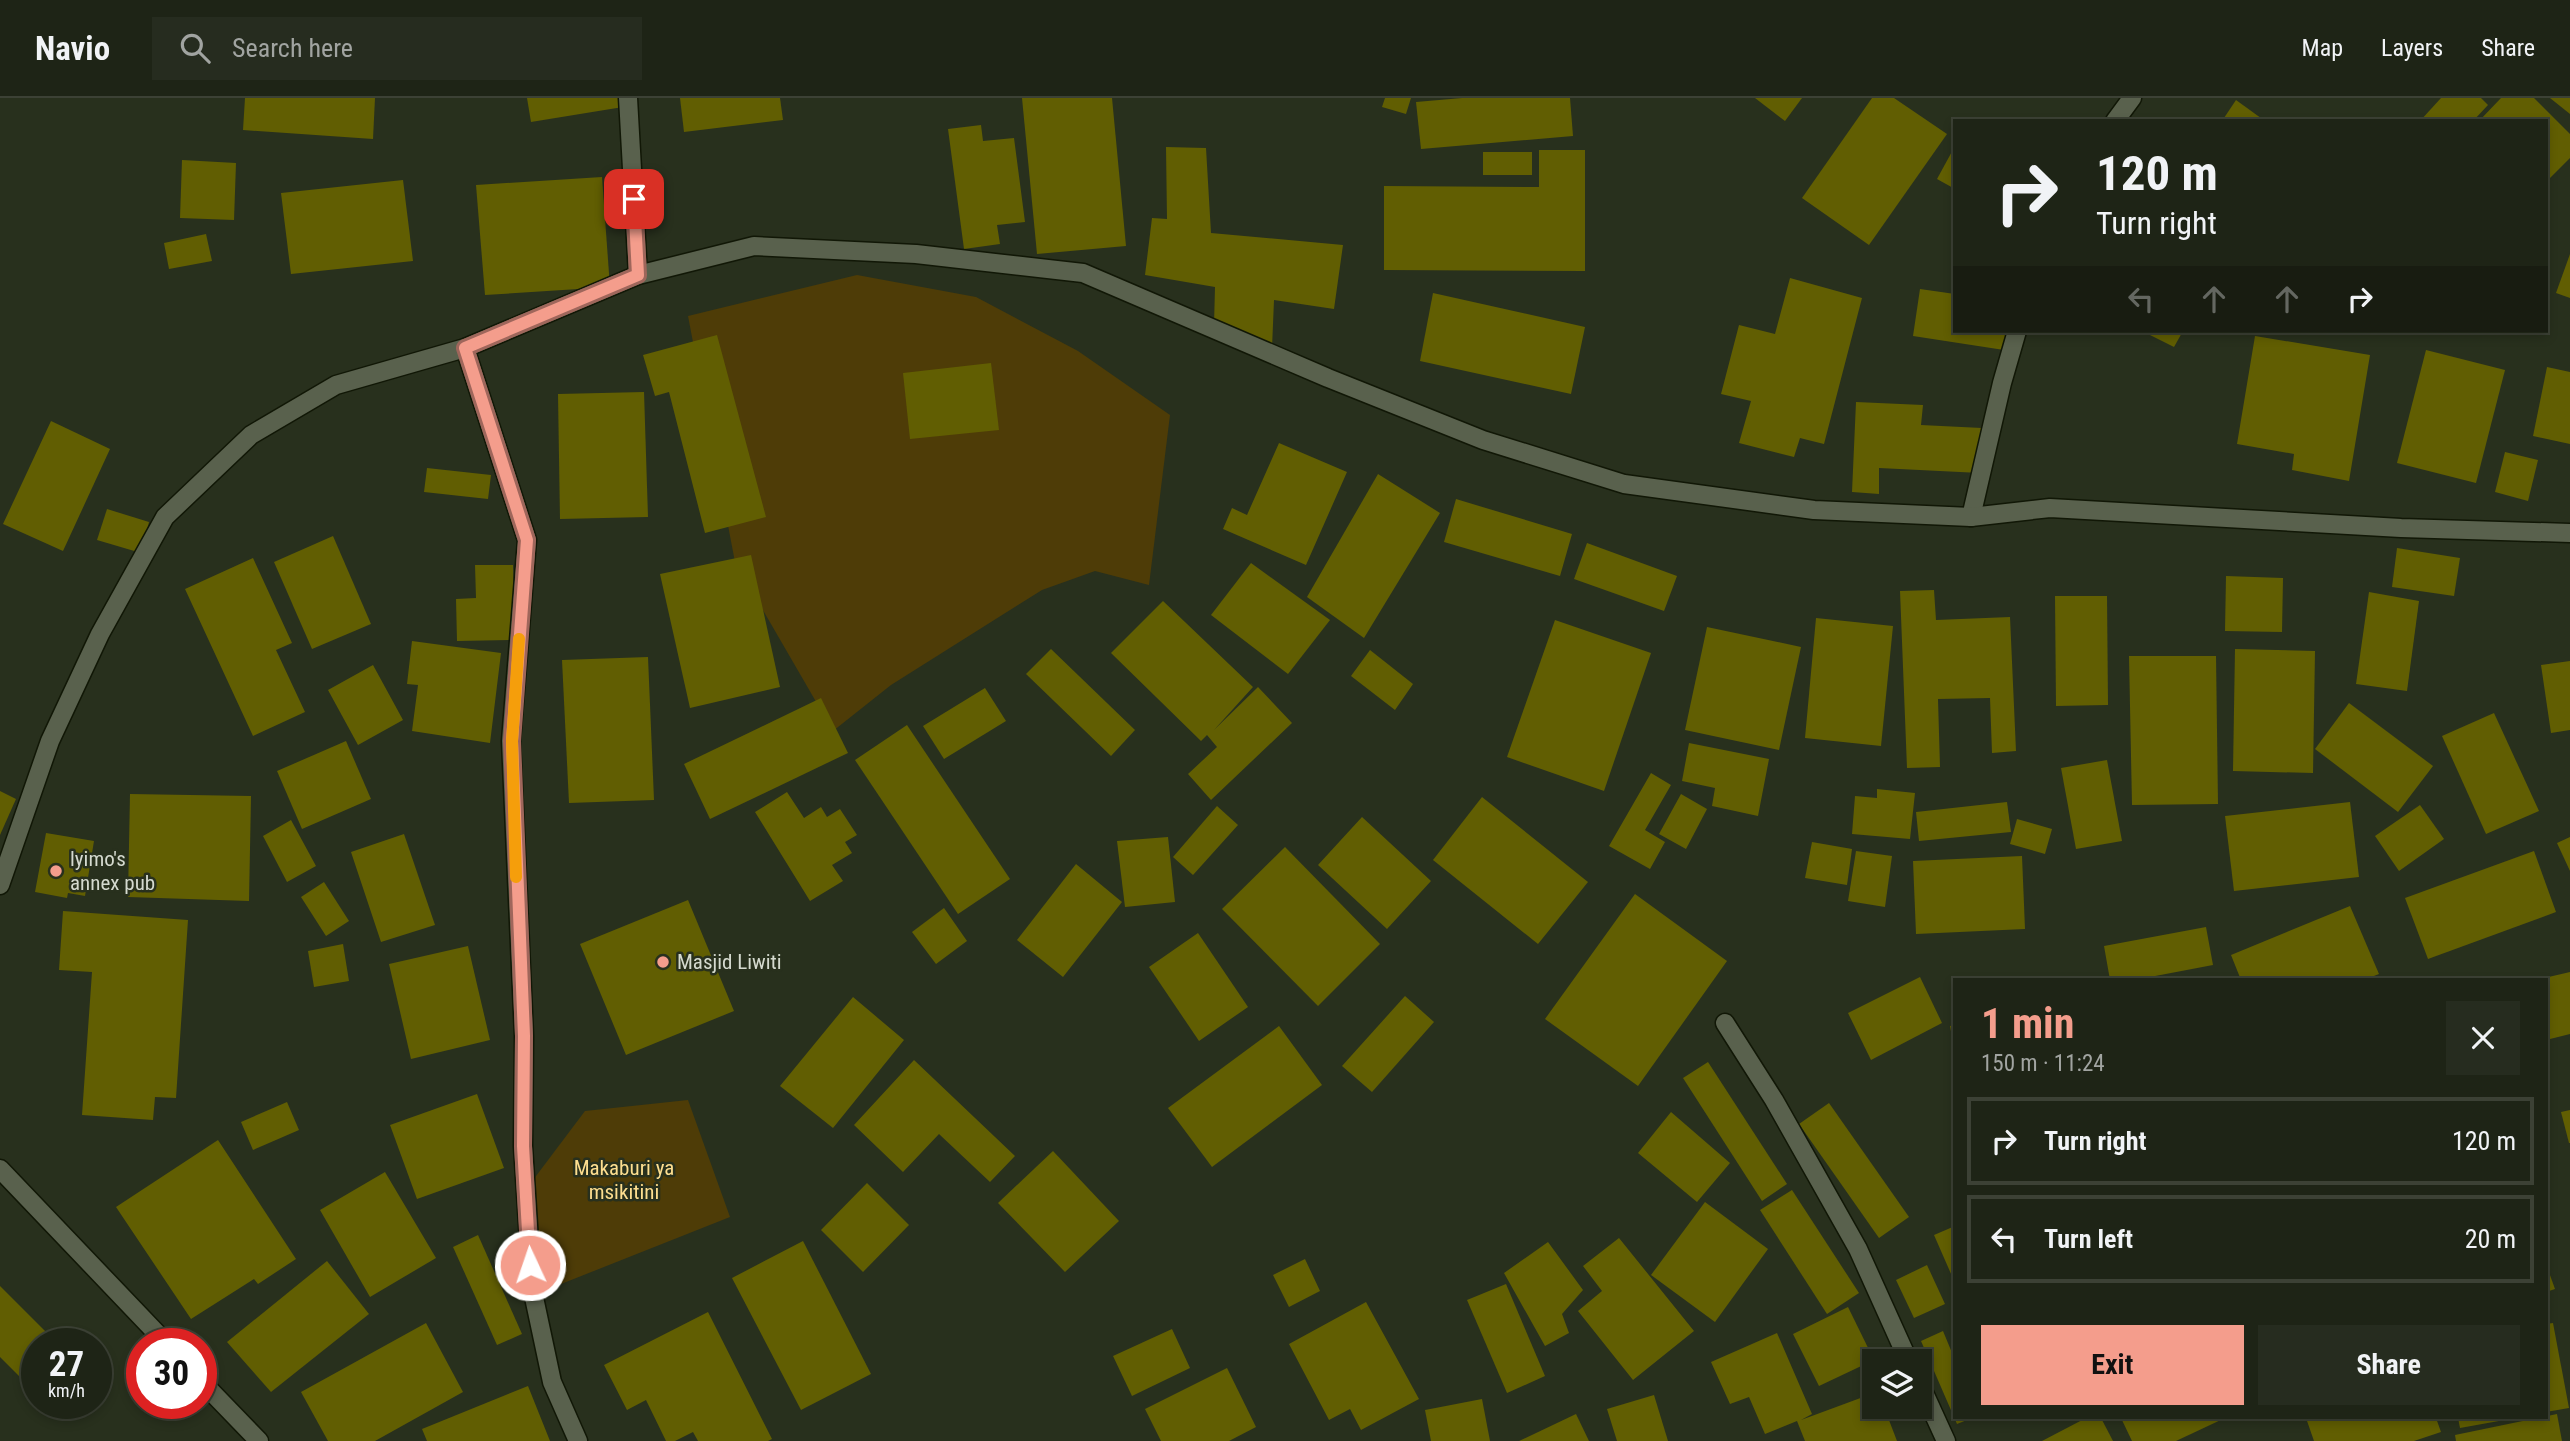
<!DOCTYPE html>
<meta charset="utf-8">
<style>
:root{--surface:#1e2416;--page:#262c1f;--text:#f1f3f6;--muted:#a1a4a1;--line:#3c4135;--accent:#f49d8c}
body{margin:0;font-family:"Roboto Condensed",sans-serif;background:var(--page);color:var(--text);height:100vh;display:flex;flex-direction:column;font-size:26px;white-space:nowrap}
*{box-sizing:border-box;margin:0}
p{font-size:23px;color:var(--muted)}
.icon{flex:none;width:38px;height:38px;fill:none;stroke:currentColor;stroke-width:2;stroke-linecap:round;stroke-linejoin:round}
.map{position:relative;flex:1;overflow:hidden}
.side{position:absolute;left:1953px;top:880px;width:595px;height:441px;display:flex;flex-direction:column;background:var(--surface);border-radius:0px;box-shadow:0 4px 10px #0003,0 0 0 2px var(--line)}
.side>*{flex:none}
.top-card{position:absolute;left:1953px;top:21px;width:595px;height:214px;border-radius:0px;box-shadow:0 4px 10px #0003,0 0 0 2px var(--line);background:#1e2416;color:var(--text);overflow:hidden}
.fabs{position:absolute;left:1862px;top:1251px;display:grid;gap:14px}
.fabs a{display:grid;place-items:center;width:70px;height:70px;border-radius:0px;background:var(--surface);box-shadow:0 4px 10px #0003,0 0 0 2px var(--line);font-size:35px}
.speed{position:absolute;left:21px;top:1230px;display:flex;gap:14px;font-size:35px;font-weight:700;text-align:center}
.speed>*{display:grid;place-content:center;width:91px;height:91px;border-radius:50%;background:var(--surface);box-shadow:0 4px 10px #0003,0 0 0 2px var(--line);line-height:1}
.speed small{font-size:18px;font-weight:400}
.speed .limit{border:10px solid #d22;background:#fff;color:#111}
.pin{position:absolute;display:grid;place-items:center;width:60px;height:60px;color:#fff;margin:-30px;border-radius:14px;box-shadow:0 4px 10px #0006}
.me{position:absolute;width:77px;margin:-38px;rotate:357deg;stroke-linejoin:round;filter:drop-shadow(0 0 5px #0008)}
.turn{display:flex;align-items:center;gap:24px;height:147px;padding:0 28px;font-size:32px}
.turn .icon{width:91px;height:91px;stroke-width:2.5}
.turn b{display:block;font-size:49px;line-height:60px}
.lanes{display:flex;align-items:center;height:66px;padding:0 28px;background:#0003;justify-content:center;gap:35px;direction:ltr}
.lanes .off{opacity:.35}
.round{display:grid;place-items:center;flex:none;width:74px;height:74px;border-radius:0px;background:var(--page)}
.head{display:flex;align-items:center;justify-content:space-between;height:119px;padding:0 28px}
h1{font-size:42px;font-weight:700;line-height:52px;color:var(--accent)}
.action{display:flex;gap:14px;margin-top:auto;padding:14px 28px}
.action a{flex:1;height:80px;border-radius:0px;background:var(--accent);color:#111;font-size:28px;font-weight:700;line-height:80px;text-align:center}
.action a+a{background:var(--page);color:var(--text)}
ul{padding:0;list-style:none}
li{display:flex;align-items:center;gap:21px;height:88px;margin:0 14px 10px;padding:0 14px;border:4px solid var(--line);border-radius:0px}
li div{flex:1}
li b{display:block;font-size:26px}
li em{font-style:normal}
header{display:flex;align-items:center;gap:42px;box-sizing:border-box;height:98px;padding:0 35px;background:var(--surface);border-bottom:2px solid var(--line)}
header strong{font-size:33px}
nav{display:flex;gap:38px;margin-inline-start:auto;font-size:24px}
.search{width:490px;height:63px;background:var(--page);display:flex;align-items:center;gap:18px;box-sizing:border-box;padding:0 24px;border-radius:0px;color:var(--muted);font-size:26px}
.map>svg:first-child{display:block}
.green{fill:#4e3c07}
.building{fill:#615e02}
.lines{fill:none;stroke-linecap:round;stroke-linejoin:round}
.street-casing{stroke:#111706;stroke-width:21}
.street{stroke:#59614d;stroke-width:18}
.route-casing{stroke:#9f665b;stroke-width:18}
.route{stroke:#f49d8c;stroke-width:12}
.slow{stroke:#f59e0b;stroke-width:12}
.poi-dot{fill:#f49d8c;stroke:#28301d;stroke-width:2.5}
.labels{text-anchor:middle;stroke-width:5;stroke-linejoin:round;paint-order:stroke}
.poi-label{font-size:21px;fill:#d5dacf;stroke:#28301d;text-anchor:start}
.park-label{font-size:21px;fill:#fdde8f;stroke:#28301d}
</style>
<header>
<strong>Navio</strong>
<div class="search"><svg class="icon" aria-label="search" viewBox="0 0 24 24"><circle cx="10" cy="10" r="6"/><path d="M15 15l6 6"/></svg>Search here</div>
<nav><a>Map</a><a>Layers</a><a>Share</a></nav>
</header>
<div class="map">
<svg width="2570" height="1343" viewBox="0 0 2570 1343">
<rect width="100%" height="100%" fill="#28301d"/>
<g class="green">
<path d="M 857,177 L 976,199 L 1078,253 L 1170,317 L 1149,487 L 1095,473 L 1042,492 L 891,587 L 833,633 L 735,464 L 688,218 Z"/>
<path d="M 688,1002 L 730,1119 L 551,1190 L 521,1098 L 585,1013 Z"/>
</g>
<g class="building">
<path d="M 245,0 L 375,0 L 373,41 L 243,32 Z"/>
<path d="M 527,0 L 621,0 L 623,9 L 531,24 Z"/>
<path d="M 680,0 L 780,0 L 783,22 L 684,34 Z"/>
<path d="M 1022,0 L 1112,0 L 1126,148 L 1037,156 Z"/>
<path d="M 1385,0 L 1411,0 L 1406,16 L 1382,9 Z"/>
<path d="M 1462,0 L 1570,0 L 1573,38 L 1421,51 L 1416,4 Z"/>
<path d="M 1755,0 L 1802,0 L 1785,23 Z"/>
<path d="M 1872,0 L 1894,0 L 1947,36 L 1869,147 L 1802,100 Z"/>
<path d="M 2441,0 L 2481,0 L 2488,7 L 2473,23 L 2420,23 Z"/>
<path d="M 2501,0 L 2534,0 L 2570,36 L 2570,60 L 2546,84 L 2546,23 L 2479,23 Z"/>
<path d="M 2550,0 L 2570,0 L 2570,16 Z"/>
<path d="M 2236,2 L 2265,23 L 2222,23 Z"/>
<path d="M 981,27 L 983,43 L 1014,40 L 1025,124 L 997,127 L 1000,146 L 964,151 L 948,31 Z"/>
<path d="M 1955,48 L 1955,91 L 1937,81 Z"/>
<path d="M 1166,49 L 1206,50 L 1211,135 L 1343,147 L 1334,211 L 1274,202 L 1272,250 L 1214,227 L 1215,189 L 1145,177 L 1152,120 L 1167,121 Z"/>
<path d="M 1539,52 L 1585,52 L 1585,173 L 1384,172 L 1384,88 L 1539,89 Z"/>
<rect x="1483" y="54" width="49" height="23"/>
<path d="M 182,62 L 236,65 L 234,122 L 180,120 Z"/>
<path d="M 602,79 L 610,189 L 485,197 L 476,87 Z"/>
<path d="M 403,82 L 413,163 L 291,176 L 281,95 Z"/>
<path d="M 206,136 L 212,163 L 169,171 L 164,145 Z"/>
<path d="M 2570,156 L 2570,200 L 2556,195 Z"/>
<path d="M 1790,180 L 1862,200 L 1824,346 L 1800,340 L 1794,359 L 1739,345 L 1751,303 L 1721,296 L 1739,227 L 1775,236 Z"/>
<path d="M 1920,191 L 1955,196 L 1955,233 L 2007,233 L 2004,252 L 1913,238 Z"/>
<path d="M 1433,195 L 1585,229 L 1571,296 L 1420,263 Z"/>
<path d="M 2142,233 L 2183,233 L 2174,249 Z"/>
<path d="M 717,237 L 766,419 L 705,435 L 669,294 L 655,298 L 643,257 Z"/>
<path d="M 2255,238 L 2370,257 L 2349,383 L 2292,372 L 2294,356 L 2237,346 Z"/>
<path d="M 2426,252 L 2505,272 L 2476,385 L 2397,365 Z"/>
<path d="M 991,265 L 999,332 L 910,341 L 903,275 Z"/>
<path d="M 2547,269 L 2570,274 L 2570,346 L 2533,338 Z"/>
<path d="M 644,294 L 648,419 L 560,421 L 558,296 Z"/>
<path d="M 1856,304 L 1923,307 L 1921,327 L 1982,330 L 1980,375 L 1879,370 L 1879,396 L 1852,394 Z"/>
<path d="M 51,323 L 110,351 L 63,453 L 3,426 Z"/>
<path d="M 1279,345 L 1347,374 L 1306,467 L 1223,431 L 1232,410 L 1247,417 Z"/>
<path d="M 2505,354 L 2538,362 L 2528,403 L 2495,394 Z"/>
<path d="M 427,370 L 491,377 L 488,401 L 424,394 Z"/>
<path d="M 1378,376 L 1440,415 L 1364,540 L 1307,499 Z"/>
<path d="M 1456,401 L 1572,436 L 1560,478 L 1444,444 Z"/>
<path d="M 107,411 L 149,424 L 141,455 L 97,442 Z"/>
<path d="M 333,438 L 371,526 L 312,551 L 274,464 Z"/>
<path d="M 1587,445 L 1677,478 L 1664,513 L 1574,481 Z"/>
<path d="M 2397,450 L 2460,460 L 2454,498 L 2392,489 Z"/>
<path d="M 751,457 L 780,589 L 690,610 L 660,476 Z"/>
<path d="M 253,460 L 292,545 L 276,552 L 305,614 L 253,638 L 185,491 Z"/>
<path d="M 1251,465 L 1330,522 L 1288,576 L 1211,517 Z"/>
<path d="M 475,467 L 513,467 L 515,542 L 457,543 L 456,501 L 476,500 Z"/>
<path d="M 2226,478 L 2283,480 L 2282,534 L 2225,533 Z"/>
<path d="M 1934,492 L 1936,522 L 2010,519 L 2016,653 L 1992,655 L 1990,600 L 1938,601 L 1940,669 L 1907,670 L 1900,493 Z"/>
<path d="M 2369,494 L 2419,503 L 2407,593 L 2356,586 Z"/>
<path d="M 2055,498 L 2107,498 L 2108,607 L 2056,608 Z"/>
<path d="M 1163,503 L 1253,589 L 1214,632 L 1258,589 L 1292,625 L 1211,702 L 1188,676 L 1217,649 L 1207,637 L 1201,643 L 1111,555 Z"/>
<path d="M 1816,520 L 1893,528 L 1881,648 L 1805,640 Z"/>
<path d="M 1555,522 L 1651,555 L 1604,693 L 1507,659 Z"/>
<path d="M 1707,529 L 1801,549 L 1779,652 L 1685,632 Z"/>
<path d="M 412,543 L 501,555 L 490,645 L 412,633 L 418,587 L 407,586 Z"/>
<path d="M 1051,551 L 1135,632 L 1111,658 L 1026,576 Z"/>
<path d="M 2235,551 L 2315,553 L 2313,675 L 2233,673 Z"/>
<path d="M 1370,552 L 1413,586 L 1395,612 L 1351,578 Z"/>
<path d="M 2129,558 L 2216,558 L 2218,706 L 2132,707 Z"/>
<path d="M 648,559 L 654,702 L 569,705 L 562,562 Z"/>
<path d="M 2570,563 L 2570,632 L 2551,635 L 2541,567 Z"/>
<path d="M 373,567 L 403,622 L 358,647 L 328,592 Z"/>
<path d="M 985,590 L 1006,623 L 944,661 L 923,628 Z"/>
<path d="M 821,600 L 848,655 L 710,721 L 684,666 Z"/>
<path d="M 2349,605 L 2433,668 L 2398,714 L 2315,651 Z"/>
<path d="M 2494,615 L 2539,713 L 2486,736 L 2442,638 Z"/>
<path d="M 907,627 L 1010,781 L 958,816 L 855,662 Z"/>
<path d="M 346,643 L 371,701 L 302,731 L 277,673 Z"/>
<path d="M 1689,645 L 1769,661 L 1758,718 L 1712,708 L 1715,690 L 1682,683 Z"/>
<path d="M 2107,662 L 2122,743 L 2076,751 L 2061,670 Z"/>
<path d="M 1651,675 L 1671,687 L 1645,732 L 1665,744 L 1650,771 L 1609,748 Z"/>
<path d="M 1877,691 L 1915,695 L 1910,741 L 1852,736 L 1855,698 L 1877,700 Z"/>
<path d="M 0,693 L 16,701 L 0,737 Z"/>
<path d="M 787,694 L 804,720 L 821,709 L 827,719 L 840,711 L 857,737 L 845,744 L 852,755 L 832,767 L 843,783 L 810,803 L 755,714 Z"/>
<path d="M 130,696 L 251,698 L 249,803 L 128,799 Z"/>
<path d="M 1681,696 L 1707,711 L 1686,751 L 1659,736 Z"/>
<path d="M 1482,699 L 1588,784 L 1538,846 L 1433,762 Z"/>
<path d="M 2007,704 L 2011,734 L 1919,743 L 1916,714 Z"/>
<path d="M 2350,704 L 2359,779 L 2234,793 L 2225,718 Z"/>
<path d="M 2420,707 L 2444,741 L 2399,773 L 2375,738 Z"/>
<path d="M 1217,708 L 1238,727 L 1193,777 L 1173,759 Z"/>
<path d="M 1362,719 L 1431,783 L 1387,831 L 1318,767 Z"/>
<path d="M 2017,721 L 2052,731 L 2045,756 L 2010,746 Z"/>
<path d="M 291,722 L 316,768 L 287,784 L 263,738 Z"/>
<path d="M 46,735 L 94,743 L 85,798 L 68,795 L 67,800 L 35,794 Z"/>
<path d="M 404,736 L 435,827 L 381,844 L 351,754 Z"/>
<path d="M 1168,739 L 1175,804 L 1125,809 L 1117,743 Z"/>
<path d="M 2570,739 L 2570,773 L 2557,745 Z"/>
<path d="M 1812,744 L 1852,751 L 1847,787 L 1805,780 Z"/>
<path d="M 1285,749 L 1380,846 L 1318,908 L 1222,811 Z"/>
<path d="M 1856,753 L 1892,758 L 1885,809 L 1848,803 Z"/>
<path d="M 2534,753 L 2556,814 L 2428,861 L 2405,800 Z"/>
<path d="M 2022,758 L 2025,831 L 1916,836 L 1913,763 Z"/>
<path d="M 1076,766 L 1122,804 L 1063,879 L 1017,842 Z"/>
<path d="M 324,784 L 349,823 L 326,838 L 301,799 Z"/>
<path d="M 1635,796 L 1727,863 L 1638,988 L 1545,921 Z"/>
<path d="M 688,802 L 734,913 L 626,957 L 580,846 Z"/>
<path d="M 2350,808 L 2379,876 L 2364,882 L 2241,882 L 2231,857 Z"/>
<path d="M 944,810 L 967,843 L 936,866 L 912,834 Z"/>
<path d="M 63,813 L 188,822 L 176,1000 L 155,999 L 153,1022 L 82,1017 L 92,874 L 59,872 Z"/>
<path d="M 2206,829 L 2213,867 L 2150,879 L 2151,882 L 2110,882 L 2104,848 Z"/>
<path d="M 1198,835 L 1248,909 L 1199,943 L 1149,869 Z"/>
<path d="M 343,846 L 349,883 L 314,889 L 308,853 Z"/>
<path d="M 468,848 L 490,942 L 411,961 L 389,866 Z"/>
<path d="M 2570,874 L 2570,936 L 2546,942 L 2546,882 L 2540,881 Z"/>
<path d="M 1920,879 L 1942,925 L 1871,962 L 1848,915 Z"/>
<path d="M 1405,898 L 1434,924 L 1372,994 L 1342,968 Z"/>
<path d="M 853,899 L 904,942 L 833,1030 L 780,988 Z"/>
<path d="M 1955,927 L 1955,944 L 1953,944 L 1950,928 Z"/>
<path d="M 1279,928 L 1322,987 L 1212,1069 L 1168,1010 Z"/>
<path d="M 914,962 L 1015,1058 L 990,1084 L 939,1036 L 903,1074 L 854,1027 Z"/>
<path d="M 1708,964 L 1787,1086 L 1762,1103 L 1683,980 Z"/>
<path d="M 477,996 L 504,1070 L 417,1101 L 390,1027 Z"/>
<path d="M 287,1004 L 299,1032 L 253,1052 L 241,1024 Z"/>
<path d="M 1829,1005 L 1909,1119 L 1879,1140 L 1799,1026 Z"/>
<path d="M 2570,1012 L 2570,1045 L 2569,1045 L 2561,1014 Z"/>
<path d="M 1671,1014 L 1730,1065 L 1697,1104 L 1638,1055 Z"/>
<path d="M 218,1042 L 296,1161 L 258,1186 L 254,1181 L 191,1221 L 116,1109 Z"/>
<path d="M 1053,1053 L 1119,1123 L 1065,1174 L 998,1105 Z"/>
<path d="M 385,1074 L 436,1160 L 370,1199 L 320,1112 Z"/>
<path d="M 867,1085 L 909,1127 L 863,1174 L 821,1132 Z"/>
<path d="M 1792,1092 L 1859,1195 L 1827,1216 L 1760,1112 Z"/>
<path d="M 1705,1104 L 1768,1151 L 1715,1224 L 1651,1177 Z"/>
<path d="M 1955,1128 L 1955,1185 L 1934,1137 Z"/>
<path d="M 478,1137 L 522,1236 L 497,1247 L 453,1149 Z"/>
<path d="M 1619,1140 L 1694,1233 L 1633,1282 L 1578,1213 L 1602,1193 L 1583,1168 Z"/>
<path d="M 803,1143 L 871,1276 L 801,1312 L 732,1180 Z"/>
<path d="M 1548,1144 L 1583,1192 L 1562,1216 L 1569,1235 L 1545,1248 L 1504,1175 Z"/>
<path d="M 1305,1161 L 1320,1193 L 1289,1209 L 1273,1177 Z"/>
<path d="M 327,1163 L 369,1216 L 271,1294 L 227,1244 Z"/>
<path d="M 2546,1166 L 2555,1191 L 2546,1194 Z"/>
<path d="M 1927,1167 L 1945,1206 L 1914,1220 L 1896,1182 Z"/>
<path d="M 1506,1186 L 1545,1278 L 1507,1295 L 1467,1202 Z"/>
<path d="M 0,1188 L 58,1246 L 37,1246 L 37,1296 L 0,1259 Z"/>
<path d="M 1366,1204 L 1419,1301 L 1361,1332 L 1350,1311 L 1329,1322 L 1289,1246 Z"/>
<path d="M 1848,1209 L 1874,1262 L 1819,1288 L 1793,1236 Z"/>
<path d="M 708,1214 L 772,1341 L 768,1343 L 698,1343 L 693,1334 L 675,1343 L 666,1343 L 646,1302 L 627,1312 L 604,1267 Z"/>
<path d="M 426,1225 L 463,1294 L 375,1343 L 328,1343 L 301,1294 Z"/>
<path d="M 2553,1225 L 2569,1310 L 2546,1314 L 2546,1226 Z"/>
<path d="M 1172,1231 L 1190,1270 L 1132,1298 L 1113,1258 Z"/>
<path d="M 1943,1233 L 1955,1262 L 1955,1320 L 1972,1320 L 1957,1326 L 1921,1243 Z"/>
<path d="M 1777,1235 L 1812,1316 L 1801,1322 L 1874,1295 L 1874,1309 L 1884,1309 L 1897,1343 L 1805,1343 L 1797,1323 L 1765,1336 L 1749,1299 L 1730,1306 L 1711,1264 Z"/>
<path d="M 1227,1270 L 1256,1329 L 1229,1343 L 1161,1343 L 1145,1311 Z"/>
<path d="M 528,1288 L 550,1343 L 427,1343 L 422,1331 Z"/>
<path d="M 1654,1297 L 1668,1343 L 1617,1343 L 1607,1311 Z"/>
<path d="M 1482,1301 L 1490,1343 L 1431,1343 L 1425,1312 Z"/>
<path d="M 1576,1316 L 1589,1343 L 1519,1343 Z"/>
<path d="M 2557,1316 L 2562,1343 L 2456,1343 L 2455,1337 Z"/>
<path d="M 2086,1320 L 2101,1320 L 2113,1343 L 2042,1343 Z"/>
<path d="M 2121,1320 L 2225,1320 L 2176,1343 L 2132,1343 Z"/>
<path d="M 2306,1320 L 2436,1320 L 2441,1334 L 2414,1343 L 2314,1343 Z"/>
<path d="M 2458,1320 L 2510,1320 L 2510,1321 L 2460,1330 Z"/>
</g>
<g class="lines">
<g class="street-casing">
<g id="street">
<path d="M 628,0 L 638,177"/>
<path d="M 2115,23 L 2132,0"/>
<path d="M 465,250 L 527,442 L 511,643 L 524,938 L 523,1048 L 532,1190 L 552,1284 L 578,1343"/>
<path d="M 1971,419 L 2002,285 L 2017,233"/>
<path d="M 0,787 L 50,643 L 100,536 L 165,419 L 251,337 L 336,287 L 465,250 L 638,177 L 754,148 L 916,156 L 1083,175 L 1328,280 L 1483,342 L 1624,386 L 1814,412 L 1971,419 L 2050,410 L 2401,430 L 2570,435"/>
<path d="M 1725,925 L 1774,1002 L 1858,1151 L 1909,1264"/>
<path d="M 0,1071 L 167,1246"/>
<path d="M 201,1283 L 259,1343"/>
<path d="M 1920,1286 L 1946,1343"/>
</g>
</g>
<use href="#street" class="street"/>
</g>
<g class="lines">
<g class="route-casing">
<path id="route" d="M 530,1167 L 523,1048 L 524,938 L 512,643 L 527,442 L 465,250 L 638,177 L 634,101"/>
</g>
<use href="#route" class="route"/>
<path class="slow" d="M 516,779 L 512,643 L 519,541"/>
</g>
<g class="poi-dot">
<circle cx="56" cy="773" r="7"/>
<circle cx="663" cy="864" r="7"/>
</g>
<g class="labels">
<g class="poi-label">
<text x="70" y="768">lyimo's<tspan x="70" dy="24">annex pub</tspan></text>
<text x="677" y="871">Masjid Liwiti</text>
</g>
<g class="park-label">
<text x="624" y="1077">Makaburi ya<tspan x="624" dy="24">msikitini</tspan></text>
</g>
</g>
</svg>
<div class="fabs">
<a><svg class="icon" aria-label="layers" viewBox="0 0 24 24"><path d="M12 4l9 5-9 5-9-5zM3 14l9 5 9-5"/></svg></a>
</div>
<div class="speed"><div>27<small>km/h</small></div><div class="limit">30</div></div>
<div class="pin" style="left:634px;top:101px;background:#d93025"><svg class="icon" aria-label="arrive" viewBox="0 0 24 24"><path d="M6 21V4h12l-3 4 3 4H6"/></svg></div>
<svg class="me" style="left:530px;top:1167px" viewBox="-20 -20 40 40"><circle r="17" fill="#f49d8c" stroke="#fff" stroke-width="3"/><path d="M0-11L8 9 0 5-8 9z" fill="#fff"/></svg>
<div class="top-card">
<div class="turn"><svg class="icon" aria-label="right" viewBox="0 0 24 24"><path d="M7 20v-9h11M14 6l5 5-5 5"/></svg><div><b>120 m</b>Turn right</div></div>
<div class="lanes"><svg class="icon off" aria-label="left" viewBox="0 0 24 24"><path d="M17 20v-9H6M10 6l-5 5 5 5"/></svg><svg class="icon off" aria-label="ahead" viewBox="0 0 24 24"><path d="M12 20V5M6 11l6-6 6 6"/></svg><svg class="icon off" aria-label="ahead" viewBox="0 0 24 24"><path d="M12 20V5M6 11l6-6 6 6"/></svg><svg class="icon" aria-label="right" viewBox="0 0 24 24"><path d="M7 20v-9h11M14 6l5 5-5 5"/></svg></div>
</div>
<section class="side">
<div class="head"><div><h1>1 min</h1><p>150 m · 11:24</p></div><a class="round"><svg class="icon" aria-label="close" viewBox="0 0 24 24"><path d="M6 6l12 12M18 6L6 18"/></svg></a></div>
<ul>
<li><svg class="icon" aria-label="right" viewBox="0 0 24 24"><path d="M7 20v-9h11M14 6l5 5-5 5"/></svg><div><b>Turn right</b></div><em>120 m</em></li>
<li><svg class="icon" aria-label="left" viewBox="0 0 24 24"><path d="M17 20v-9H6M10 6l-5 5 5 5"/></svg><div><b>Turn left</b></div><em>20 m</em></li>
</ul>
<div class="action"><a>Exit</a><a>Share</a></div>
</section>
</div>
